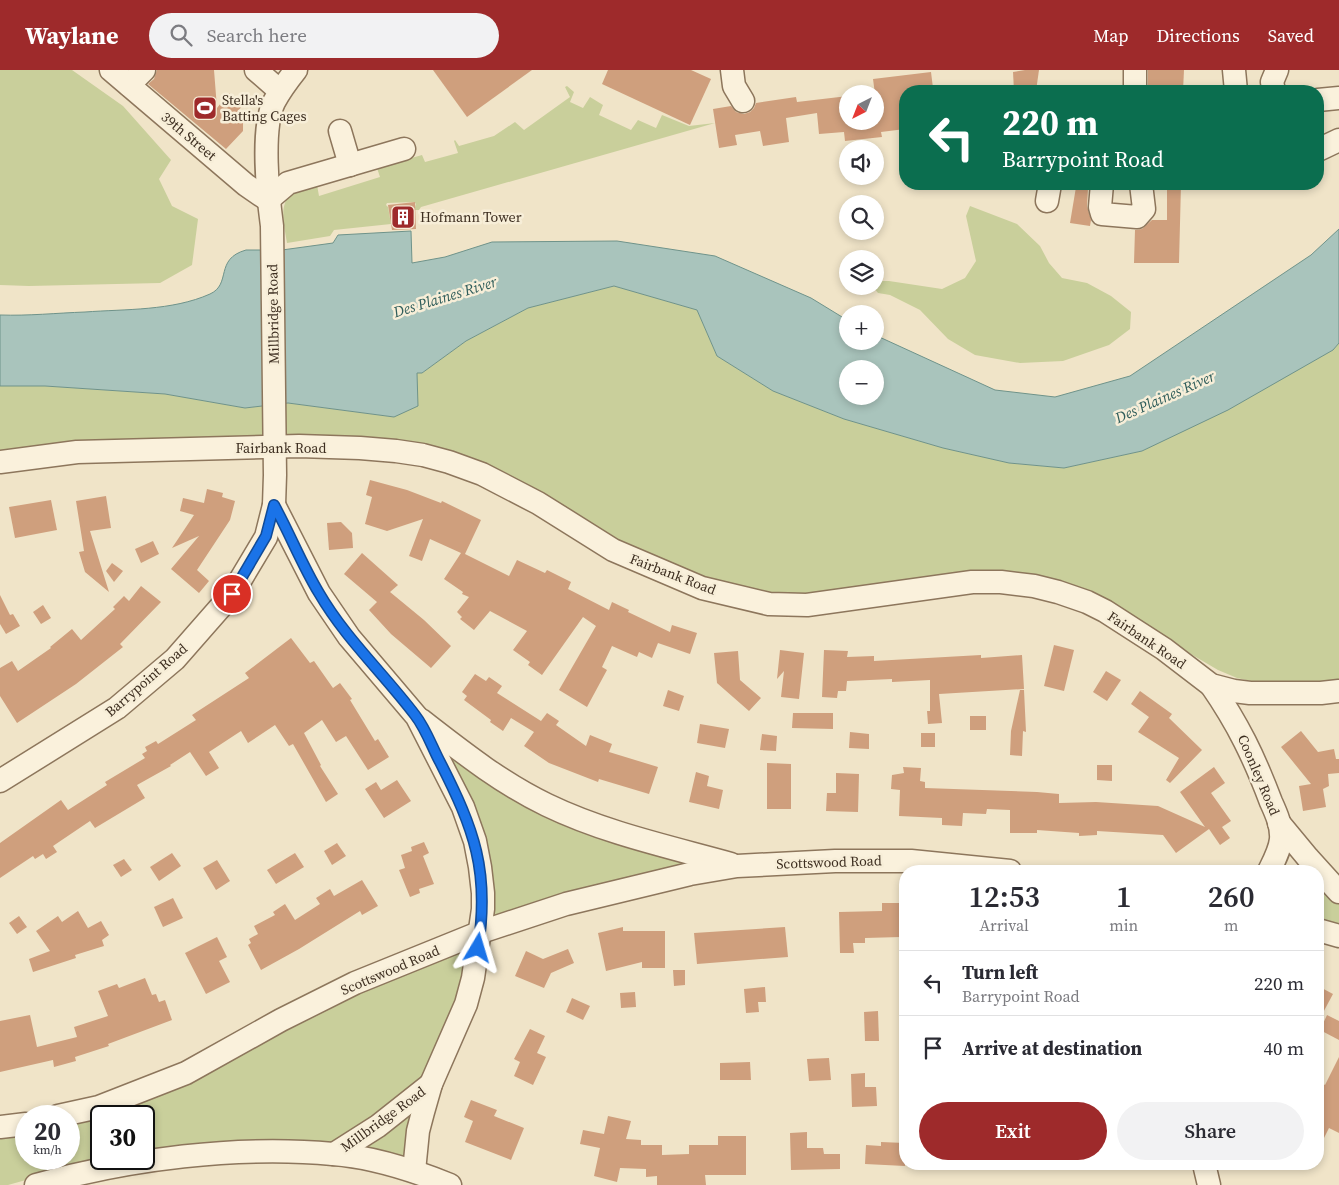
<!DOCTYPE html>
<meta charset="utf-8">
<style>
:root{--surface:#fff;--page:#f2f2f3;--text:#2b2b33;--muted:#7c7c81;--line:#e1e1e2;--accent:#9e2a2b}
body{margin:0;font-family:"Source Serif 4",serif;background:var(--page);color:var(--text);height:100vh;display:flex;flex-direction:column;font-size:19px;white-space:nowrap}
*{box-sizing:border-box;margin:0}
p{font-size:16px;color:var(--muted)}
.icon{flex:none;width:28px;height:28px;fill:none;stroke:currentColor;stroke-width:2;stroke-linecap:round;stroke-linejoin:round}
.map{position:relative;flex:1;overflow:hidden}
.side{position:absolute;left:899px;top:795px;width:425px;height:305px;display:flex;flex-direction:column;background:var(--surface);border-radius:20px;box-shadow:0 2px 8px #0003}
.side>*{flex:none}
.guide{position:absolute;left:899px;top:15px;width:425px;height:105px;border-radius:20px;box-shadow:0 2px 8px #0003;background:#0b6e4f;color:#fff;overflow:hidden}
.needle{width:32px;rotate:222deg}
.tools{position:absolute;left:839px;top:15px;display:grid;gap:10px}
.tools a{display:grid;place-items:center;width:45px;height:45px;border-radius:50%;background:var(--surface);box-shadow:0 2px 8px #0003;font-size:25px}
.speed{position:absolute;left:15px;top:1035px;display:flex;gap:10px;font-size:25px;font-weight:700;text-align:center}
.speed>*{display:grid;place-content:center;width:65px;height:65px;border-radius:50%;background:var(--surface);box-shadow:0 2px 8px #0003;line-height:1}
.speed small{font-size:12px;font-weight:400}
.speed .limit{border:2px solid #111;border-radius:8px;background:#fff;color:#111}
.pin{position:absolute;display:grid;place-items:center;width:42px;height:42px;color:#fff;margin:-21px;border:2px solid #fff;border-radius:50%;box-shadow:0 1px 5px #0007}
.me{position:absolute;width:55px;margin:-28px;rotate:7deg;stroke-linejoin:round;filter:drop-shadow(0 0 4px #0008)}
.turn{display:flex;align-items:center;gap:18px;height:105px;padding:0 20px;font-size:22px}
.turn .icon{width:65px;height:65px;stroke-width:2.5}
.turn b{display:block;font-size:35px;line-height:42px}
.eta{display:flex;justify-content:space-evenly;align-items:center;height:85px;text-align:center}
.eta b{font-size:30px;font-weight:600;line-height:35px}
.button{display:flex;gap:10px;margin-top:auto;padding:10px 20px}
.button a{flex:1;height:58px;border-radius:30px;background:var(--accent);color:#fff;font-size:20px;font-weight:600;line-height:58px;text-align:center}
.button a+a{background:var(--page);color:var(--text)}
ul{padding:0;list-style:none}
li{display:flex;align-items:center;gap:15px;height:65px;padding:0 20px;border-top:1px solid var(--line)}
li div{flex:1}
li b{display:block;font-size:19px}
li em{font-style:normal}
header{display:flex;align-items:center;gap:30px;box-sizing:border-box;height:70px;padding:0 25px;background:var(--accent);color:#fff}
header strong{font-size:24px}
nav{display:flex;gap:28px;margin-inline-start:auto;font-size:18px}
.search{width:350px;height:45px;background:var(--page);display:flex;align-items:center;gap:12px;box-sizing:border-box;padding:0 18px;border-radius:28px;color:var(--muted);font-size:19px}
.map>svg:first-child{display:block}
.green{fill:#c9cf9b}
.water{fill:#a9c4bc;stroke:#6f938a;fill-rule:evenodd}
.building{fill:#cf9f7d}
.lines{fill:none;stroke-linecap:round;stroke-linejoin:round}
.minor-casing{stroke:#8d765c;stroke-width:25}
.minor{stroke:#faf1dc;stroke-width:22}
.route-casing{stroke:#114b97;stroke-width:12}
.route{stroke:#1a73e8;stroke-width:9}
.labels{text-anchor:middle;stroke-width:5;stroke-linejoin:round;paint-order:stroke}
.poi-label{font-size:14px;fill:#3d2e20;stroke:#f7eed8;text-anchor:start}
.street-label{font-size:14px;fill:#3d2e20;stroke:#f7eed8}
.water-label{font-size:15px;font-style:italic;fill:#2f5d5a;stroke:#f7eed8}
</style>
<header>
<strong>Waylane</strong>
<div class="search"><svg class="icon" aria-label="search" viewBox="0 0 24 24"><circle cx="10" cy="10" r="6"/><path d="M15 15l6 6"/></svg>Search here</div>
<nav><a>Map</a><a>Directions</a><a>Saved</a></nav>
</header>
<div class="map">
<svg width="1339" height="1115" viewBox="0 0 1339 1115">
<rect width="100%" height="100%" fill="#f0e4c8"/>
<g class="green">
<path d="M 0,0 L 72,0 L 123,36 L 171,90 L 159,109 L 172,136 L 198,149 L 192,195 L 160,213 L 29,216 L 0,215 Z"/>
<path d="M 567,16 L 574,22 L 570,32 L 583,38 L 590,27 L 603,35 L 599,45 L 631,60 L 638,50 L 656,58 L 662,45 L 689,56 L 715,53 L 421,137 L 419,140 L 414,140 L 416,134 L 414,132 L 387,133 L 386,135 L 388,137 L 391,154 L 334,160 L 330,166 L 287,173 C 285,158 277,133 293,123 C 300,119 309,117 317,115 L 319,126 L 380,107 L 377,98 L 422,85 L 425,92 L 458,83 L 454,71 L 455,70 L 459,76 L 494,66 L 515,52 L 524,60 L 570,27 L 565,17 Z"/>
<path d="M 970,136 L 1017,154 L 1040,176 L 1049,193 L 1062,208 L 1087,213 L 1111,226 L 1131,242 L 1130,259 L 1109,275 L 1063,291 L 1020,293 L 975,285 L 948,269 L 920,240 L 890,225 L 878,223 L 874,218 L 878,211 L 889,211 L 942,219 L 965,208 L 976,191 L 966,146 Z"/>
<path d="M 614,216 L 697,240 L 717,286 L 773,321 L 844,349 L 943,378 L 1009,393 L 1064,398 L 1142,381 L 1333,280 L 1339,273 L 1339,614 L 1255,612 L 1237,608 L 1218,600 L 1087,523 L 838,523 L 781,525 L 731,517 L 637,483 L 487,398 L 216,370 L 133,369 L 71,373 L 0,385 L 0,316 L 45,316 L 165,324 L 245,338 L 288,333 L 394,347 L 417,303 L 422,303 L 466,271 L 528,238 Z"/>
<path d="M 446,681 L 689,794 L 497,846 L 493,844 Z"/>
<path d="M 1318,810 L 1339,833 L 1339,856 L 1318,850 Z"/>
<path d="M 463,878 L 471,884 L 405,1087 L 144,1086 L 144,1046 L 101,1046 L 101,1089 L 8,1115 L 0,1115 L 0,1064 L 26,1061 L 26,1089 L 69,1089 L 69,1051 Z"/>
</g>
<path class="water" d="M 1339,159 L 1339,273 L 1333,280 L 1228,340 L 1142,381 L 1064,398 L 1009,393 L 943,378 L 844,349 L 773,321 L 717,286 L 697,240 L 614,216 L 528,238 L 466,271 L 422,303 L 417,303 L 418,336 L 394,347 L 288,333 L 245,338 L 165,324 L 45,316 L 0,316 L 0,245 C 28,246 57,243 85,242 C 125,239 172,241 210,224 C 232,214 214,189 246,180 L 282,180 L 333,173 L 338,165 L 411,161 L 412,193 L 445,187 L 492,172 L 617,171 L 715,186 L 811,228 L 847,250 L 848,271 L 875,271 L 875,265 L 995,320 L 1055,327 L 1130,306 L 1311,185 ZM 848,299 L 875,299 L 875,326 L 848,326 Z"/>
<g class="building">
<path d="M 157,0 L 214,0 L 217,38 L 229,23 L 243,35 L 238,41 L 243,45 L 243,61 L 226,79 L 148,14 L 154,9 Z"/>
<path d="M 433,0 L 532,0 L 467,47 Z"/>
<path d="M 608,0 L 691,0 L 711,9 L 690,55 L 602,14 Z"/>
<path d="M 1025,0 L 1039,0 L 1036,21 L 1014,21 L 1013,2 Z"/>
<path d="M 1148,0 L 1184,0 L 1183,21 L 1148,21 Z"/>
<path d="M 931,2 L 933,18 L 905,21 L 905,59 L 881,62 L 882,67 L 845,71 L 844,62 L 819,64 L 817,43 L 786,48 L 789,72 L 763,76 L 760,61 L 735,65 L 737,75 L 719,78 L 713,39 L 731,36 L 736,42 L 744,44 L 750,42 L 754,38 L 756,33 L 796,27 L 797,32 L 848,26 L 848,51 L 875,51 L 875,24 L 873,9 Z"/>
<path d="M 1167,114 L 1181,114 L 1179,193 L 1134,193 L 1135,160 L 1142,159 L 1152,150 L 1167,150 Z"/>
<path d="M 1076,117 L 1088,119 L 1087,136 L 1091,150 L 1090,156 L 1070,153 Z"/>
<path d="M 415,132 L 416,159 L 392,160 L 388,135 Z"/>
<path d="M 370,410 L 407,420 L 441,433 L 442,431 L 481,450 L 465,484 L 509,506 L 517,490 L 545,503 L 547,500 L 571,512 L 568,519 L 609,540 L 612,532 L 629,540 L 628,542 L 670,562 L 672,555 L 697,563 L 690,584 L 658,573 L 652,588 L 639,582 L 637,587 L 612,576 L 602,597 L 607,600 L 587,637 L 559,620 L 596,556 L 583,547 L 542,605 L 528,595 L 530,592 L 513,580 L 527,561 L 490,541 L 474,560 L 460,549 L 462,547 L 457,542 L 469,527 L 462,524 L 463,522 L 444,509 L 461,483 L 430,469 L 422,491 L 409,486 L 423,449 L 387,461 L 365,454 L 372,427 L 366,425 Z"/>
<path d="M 207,419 L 223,423 L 222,427 L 235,431 L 230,450 L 197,500 L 209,511 L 199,523 L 171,499 L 199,466 L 172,478 L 194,445 L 180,441 L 183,428 L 204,433 Z"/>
<path d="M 106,426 L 111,458 L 90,461 L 109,522 L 85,502 L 79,482 L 84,481 L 76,431 Z"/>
<path d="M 51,430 L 57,460 L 15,468 L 9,437 Z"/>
<path d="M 341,452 L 352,463 L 353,478 L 329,480 L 327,453 Z"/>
<path d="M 153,471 L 159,484 L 141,493 L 135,479 Z"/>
<path d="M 362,483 L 398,515 L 390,522 L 424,550 L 451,576 L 431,598 L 391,564 L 369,540 L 377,532 L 344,504 Z"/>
<path d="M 112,493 L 123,501 L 114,512 L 106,501 Z"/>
<path d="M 141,516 L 161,532 L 120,574 L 123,577 L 76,614 L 17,653 L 0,626 L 0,598 L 12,591 L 18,601 L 51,578 L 50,577 L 72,559 L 81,570 L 115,539 L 113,537 L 124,526 L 129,531 Z"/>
<path d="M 0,525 L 10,545 L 13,544 L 20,556 L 6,564 L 0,554 Z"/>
<path d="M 43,535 L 51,548 L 41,554 L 33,542 Z"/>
<path d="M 291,568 L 310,593 L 314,591 L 333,618 L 340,613 L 352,629 L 350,630 L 375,671 L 378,669 L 389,687 L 368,700 L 346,666 L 336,672 L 322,650 L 304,663 L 321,695 L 320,696 L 338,724 L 326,732 L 293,674 L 289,676 L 275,655 L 248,673 L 241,661 L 209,682 L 219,698 L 206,706 L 190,682 L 170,695 L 171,696 L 137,715 L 145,728 L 95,758 L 90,751 L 53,776 L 57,782 L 46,789 L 43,784 L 35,789 L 33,786 L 0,808 L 0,773 L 61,730 L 68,740 L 107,715 L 105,712 L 145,688 L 142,684 L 147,681 L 145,677 L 156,671 L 158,674 L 196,650 L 192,645 L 249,608 L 245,603 Z"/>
<path d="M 1054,575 L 1074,580 L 1064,621 L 1044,616 Z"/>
<path d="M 780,580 L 804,583 L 799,629 L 781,627 L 784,601 L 777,609 Z"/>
<path d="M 824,580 L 848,581 L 847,587 L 874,586 L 874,591 L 981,585 L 981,588 L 1022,585 L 1024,619 L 939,624 L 942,653 L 928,654 L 927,641 L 930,641 L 930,610 L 892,612 L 892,609 L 847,611 L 846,621 L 838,621 L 837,628 L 822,627 Z"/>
<path d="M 738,581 L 740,610 L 761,628 L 749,641 L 717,613 L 714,583 Z"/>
<path d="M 1106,601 L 1121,610 L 1107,631 L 1093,622 Z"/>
<path d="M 475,604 L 486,611 L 489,607 L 502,616 L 497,623 L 541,651 L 547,643 L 559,651 L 556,655 L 586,676 L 590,665 L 612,674 L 609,682 L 658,697 L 649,724 L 599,709 L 598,712 L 549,693 L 524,676 L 534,662 L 511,648 L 503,661 L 490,652 L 491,650 L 464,630 L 467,626 L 462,622 Z"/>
<path d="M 668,620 L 684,626 L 679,641 L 663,636 Z"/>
<path d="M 1020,620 L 1024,620 L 1026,662 L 1023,661 L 1022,686 L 1010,685 L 1011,661 Z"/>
<path d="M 1140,621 L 1172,644 L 1169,648 L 1202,680 L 1170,713 L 1166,710 L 1179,688 L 1138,662 L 1149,647 L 1131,634 Z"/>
<path d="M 793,643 L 833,643 L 833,659 L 792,658 Z"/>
<rect x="970" y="646" width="16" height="14"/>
<path d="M 700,654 L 729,659 L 725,678 L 697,673 Z"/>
<path d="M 1301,661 L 1318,682 L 1334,679 L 1336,689 L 1339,689 L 1339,703 L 1328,704 L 1329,716 L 1323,719 L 1326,737 L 1303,741 L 1299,716 L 1311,714 L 1281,677 Z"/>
<path d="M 850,662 L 869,664 L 869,679 L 849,678 Z"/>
<rect x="921" y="663" width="14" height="14"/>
<path d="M 762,664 L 777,666 L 776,681 L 760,680 Z"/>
<path d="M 767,693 L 791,694 L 791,739 L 767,739 Z"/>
<path d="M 1097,695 L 1112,695 L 1112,711 L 1097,710 Z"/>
<path d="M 903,697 L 921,698 L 920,711 L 925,712 L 925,718 L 1037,722 L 1059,724 L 1059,733 L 1096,732 L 1158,736 L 1205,757 L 1180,722 L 1214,697 L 1225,713 L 1211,723 L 1231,751 L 1222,757 L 1230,768 L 1220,775 L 1209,759 L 1176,783 L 1163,765 L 1097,761 L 1097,765 L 1079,766 L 1079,763 L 1037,760 L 1037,763 L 1010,763 L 1010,740 L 987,739 L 986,744 L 963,743 L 962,756 L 942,755 L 942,748 L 899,746 L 900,720 L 891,719 L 892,705 L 904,703 Z"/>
<path d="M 696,702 L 709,706 L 707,716 L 723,720 L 719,739 L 689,732 Z"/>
<path d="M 836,703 L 859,704 L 858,742 L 826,741 L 827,723 L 836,723 Z"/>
<path d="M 397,710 L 411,731 L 384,748 L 365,719 L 376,712 L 381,720 Z"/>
<path d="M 424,772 L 429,783 L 423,786 L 434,814 L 419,819 L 420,823 L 410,827 L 399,800 L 405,798 L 401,785 L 412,781 L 411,777 Z"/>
<path d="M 337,773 L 346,786 L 332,795 L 324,781 Z"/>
<path d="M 172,783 L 181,796 L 159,811 L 150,797 Z"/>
<path d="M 295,783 L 304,797 L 276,814 L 267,800 Z"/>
<path d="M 124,789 L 132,800 L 121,807 L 113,795 Z"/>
<path d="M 217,790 L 230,811 L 216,820 L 203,798 Z"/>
<path d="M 362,810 L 378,836 L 362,845 L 360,841 L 299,879 L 261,900 L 248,875 L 251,873 L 249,869 L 258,864 L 254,856 L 275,845 L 273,842 L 285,834 L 295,850 L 320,834 L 316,828 L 330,819 L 334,826 Z"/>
<path d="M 173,828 L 183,848 L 163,857 L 154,837 Z"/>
<path d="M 882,833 L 900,833 L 901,867 L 865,868 L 865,873 L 853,873 L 854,883 L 840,883 L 839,842 L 882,841 Z"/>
<path d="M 78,841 L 88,858 L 101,851 L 109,865 L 102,870 L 104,876 L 75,885 L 76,888 L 33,902 L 29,889 L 50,881 L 36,861 L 58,846 L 62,852 Z"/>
<path d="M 19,846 L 27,857 L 17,864 L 9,853 Z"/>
<path d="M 623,857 L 623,861 L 665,861 L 665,898 L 642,898 L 642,892 L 606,901 L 598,863 Z"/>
<path d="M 785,857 L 788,887 L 697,894 L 694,863 Z"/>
<path d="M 217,867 L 227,887 L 219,891 L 230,912 L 206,924 L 185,883 Z"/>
<path d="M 568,879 L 574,893 L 551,903 L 544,918 L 515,906 L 526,881 L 543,889 Z"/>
<path d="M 673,900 L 685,900 L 685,915 L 674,916 Z"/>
<path d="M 145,908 L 152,925 L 156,924 L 159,932 L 165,930 L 172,950 L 108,974 L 109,976 L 75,987 L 76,991 L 54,997 L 53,990 L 0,1002 L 0,951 L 30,945 L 37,977 L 77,967 L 74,957 L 108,946 L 98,921 L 117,914 L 119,918 Z"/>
<path d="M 1318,916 L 1333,924 L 1318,952 Z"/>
<path d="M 765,917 L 766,932 L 758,932 L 759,942 L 746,943 L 744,919 Z"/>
<path d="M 635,922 L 636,937 L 621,938 L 620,923 Z"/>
<path d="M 572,928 L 590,936 L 583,950 L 566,942 Z"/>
<path d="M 878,941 L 879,971 L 865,971 L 864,942 Z"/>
<path d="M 1327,945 L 1339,951 L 1339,970 L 1320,960 Z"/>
<path d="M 530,959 L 545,966 L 537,983 L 546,987 L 533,1015 L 514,1006 L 520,992 L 514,989 Z"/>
<path d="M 1339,987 L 1339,1063 L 1329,1058 L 1318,1080 L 1318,1011 L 1325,1015 Z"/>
<path d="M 829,988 L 831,1010 L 809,1011 L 807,989 Z"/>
<path d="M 750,992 L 751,1010 L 720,1010 L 720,993 Z"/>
<path d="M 865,1003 L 865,1017 L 876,1017 L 877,1036 L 852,1037 L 851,1004 Z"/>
<path d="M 471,1030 L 497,1040 L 494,1046 L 524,1058 L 511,1090 L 465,1072 L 473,1051 L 464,1047 Z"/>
<path d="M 608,1046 L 631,1051 L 626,1069 L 641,1070 L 641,1075 L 662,1075 L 662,1085 L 689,1084 L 689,1075 L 718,1075 L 718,1066 L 746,1066 L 746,1105 L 705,1105 L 706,1115 L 657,1115 L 657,1106 L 646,1107 L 646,1099 L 620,1098 L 617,1112 L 594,1106 L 600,1078 L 580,1074 L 583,1060 L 604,1064 Z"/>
<path d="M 807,1062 L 807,1078 L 823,1078 L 824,1084 L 840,1084 L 840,1099 L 791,1100 L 790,1063 Z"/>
<path d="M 881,1072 L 905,1073 L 905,1096 L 865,1094 L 866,1075 L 881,1076 Z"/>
</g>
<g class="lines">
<g class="minor-casing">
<g id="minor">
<path d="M 111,0 L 246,115 L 268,130"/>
<path d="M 256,0 L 280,21"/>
<path d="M 732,0 L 734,16 L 743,31"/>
<path d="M 1135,0 L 1135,21"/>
<path d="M 1234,0 L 1236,21"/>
<path d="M 129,15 L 144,0"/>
<path d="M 1274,21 L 1272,12 L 1277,0"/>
<path d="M 1318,30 L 1339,28"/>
<path d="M 340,61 L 350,95"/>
<path d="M 1318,80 L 1339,70"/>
<path d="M 1102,114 L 1100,137 L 1102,144 L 1137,147 L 1144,139 L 1141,114"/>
<path d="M 268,130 L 288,113 L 404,79"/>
<path d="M 1047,131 L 1050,114"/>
<path d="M 0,392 L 77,382 L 299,376 L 360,378 L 396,381 L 423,385 L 449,392 L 482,404 L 538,433 L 613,480 L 702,518 L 769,534 L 807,535 L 972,512 L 1001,512 L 1034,516 L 1058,522 L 1087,532 L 1105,541 L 1164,579 L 1211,615 L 1234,621 L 1250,623 L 1321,623 L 1339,621"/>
<path d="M 274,435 L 319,523 L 349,567 L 417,647 L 463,737 L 475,771 L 480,797 L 483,823 L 483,839 L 473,908 L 466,934 L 431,1014 L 423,1042 L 418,1061 L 414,1101"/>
<path d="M 1211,615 C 1238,654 1254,687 1271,732 C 1276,743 1282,756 1281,769 C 1280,780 1274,791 1269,801"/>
<path d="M 421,650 C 461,681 501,713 547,735 C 605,763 670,777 731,794"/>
<path d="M 0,711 L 117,638 L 175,589 L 232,524 L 266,467 L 274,435 L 275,405 L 272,156 C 268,126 261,59 274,32 C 280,21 288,10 296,0"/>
<path d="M 1279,753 L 1308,788 L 1339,822"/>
<path d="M 1318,860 L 1339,866"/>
<path d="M 58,1046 L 99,1037 L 186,1003 L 281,950 L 355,913 L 481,862 L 566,834 L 690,804 L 737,796 L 835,791 L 911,791 L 1010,801"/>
<path d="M 0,1057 L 26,1054"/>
<path d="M 334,1084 L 378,1056 L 431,1014"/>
<path d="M 1204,1094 L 1209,1115"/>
<path d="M 36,1115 C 127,1089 239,1075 333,1084 C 374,1087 413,1100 450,1115"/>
</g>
</g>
<use href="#minor" class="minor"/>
</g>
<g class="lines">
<g class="route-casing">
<path id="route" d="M 232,524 L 266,466 L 274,435 C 290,464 302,495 319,523 C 345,568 384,604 415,645 C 426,659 432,677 440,692 C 474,759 490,801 478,878"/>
</g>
<use href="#route" class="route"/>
</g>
<defs>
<g id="stadium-square" transform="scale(1.25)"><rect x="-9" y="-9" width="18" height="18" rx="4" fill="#9e2a2b" stroke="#f7eed8"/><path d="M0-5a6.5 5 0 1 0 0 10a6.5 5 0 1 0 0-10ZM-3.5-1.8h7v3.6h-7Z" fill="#fff"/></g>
<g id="building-square" transform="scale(1.25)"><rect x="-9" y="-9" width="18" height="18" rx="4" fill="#9e2a2b" stroke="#f7eed8"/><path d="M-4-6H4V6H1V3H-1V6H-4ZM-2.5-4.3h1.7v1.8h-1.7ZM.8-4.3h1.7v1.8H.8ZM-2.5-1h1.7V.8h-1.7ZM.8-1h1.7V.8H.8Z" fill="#fff"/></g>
</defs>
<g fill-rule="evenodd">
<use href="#stadium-square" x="205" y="38"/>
<use href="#building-square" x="403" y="147"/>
</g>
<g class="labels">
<g class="poi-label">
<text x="222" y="35">Stella's<tspan x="222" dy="16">Batting Cages</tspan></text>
<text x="420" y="152">Hofmann Tower</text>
</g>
<g class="street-label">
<text transform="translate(189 66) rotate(40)" y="5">39th Street</text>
<text transform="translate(273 244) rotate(-91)" y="5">Millbridge Road</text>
<text x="281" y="383">Fairbank Road</text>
<text transform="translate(673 504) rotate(21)" y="5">Fairbank Road</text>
<text transform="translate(1147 570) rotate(34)" y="5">Fairbank Road</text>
<text transform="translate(146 610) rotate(-41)" y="5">Barrypoint Road</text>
<text transform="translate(1259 705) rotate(67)" y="5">Coonley Road</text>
<text transform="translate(829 792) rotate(-2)" y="5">Scottswood Road</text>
<text transform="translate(390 900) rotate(-23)" y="5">Scottswood Road</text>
<text transform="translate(383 1049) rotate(-36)" y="5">Millbridge Road</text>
</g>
<g class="water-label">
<text transform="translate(445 227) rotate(-17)" y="5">Des Plaines River</text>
<text transform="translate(1165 327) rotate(-24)" y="5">Des Plaines River</text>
</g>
</g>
</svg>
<div class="tools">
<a><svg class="needle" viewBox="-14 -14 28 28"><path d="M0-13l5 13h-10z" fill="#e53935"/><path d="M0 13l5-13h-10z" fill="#7c7c81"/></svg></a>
<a><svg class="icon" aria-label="sound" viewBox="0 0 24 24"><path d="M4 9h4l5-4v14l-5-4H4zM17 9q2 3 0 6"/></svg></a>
<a><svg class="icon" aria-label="search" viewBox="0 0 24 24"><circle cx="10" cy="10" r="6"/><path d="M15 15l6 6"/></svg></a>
<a><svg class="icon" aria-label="layers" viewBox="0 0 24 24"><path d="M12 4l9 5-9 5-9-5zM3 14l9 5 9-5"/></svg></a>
<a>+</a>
<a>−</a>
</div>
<div class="speed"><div>20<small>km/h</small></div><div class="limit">30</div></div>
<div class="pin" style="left:232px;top:524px;background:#d93025"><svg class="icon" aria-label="arrive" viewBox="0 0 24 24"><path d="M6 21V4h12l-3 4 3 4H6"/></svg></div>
<svg class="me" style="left:478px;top:878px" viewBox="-20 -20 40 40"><path d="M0-17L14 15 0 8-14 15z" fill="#1a73e8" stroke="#fff" stroke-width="4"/></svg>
<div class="guide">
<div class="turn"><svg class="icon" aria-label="left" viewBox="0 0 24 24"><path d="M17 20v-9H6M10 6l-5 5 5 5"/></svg><div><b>220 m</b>Barrypoint Road</div></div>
</div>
<section class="side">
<div class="eta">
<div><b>12:53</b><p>Arrival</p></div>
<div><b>1</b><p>min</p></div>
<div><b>260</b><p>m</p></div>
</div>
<ul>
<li><svg class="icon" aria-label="left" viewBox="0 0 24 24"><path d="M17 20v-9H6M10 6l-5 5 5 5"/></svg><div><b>Turn left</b><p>Barrypoint Road</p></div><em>220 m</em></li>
<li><svg class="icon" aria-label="arrive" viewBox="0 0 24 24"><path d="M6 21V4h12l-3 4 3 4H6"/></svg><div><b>Arrive at destination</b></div><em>40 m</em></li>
</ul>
<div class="button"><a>Exit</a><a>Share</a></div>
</section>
</div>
